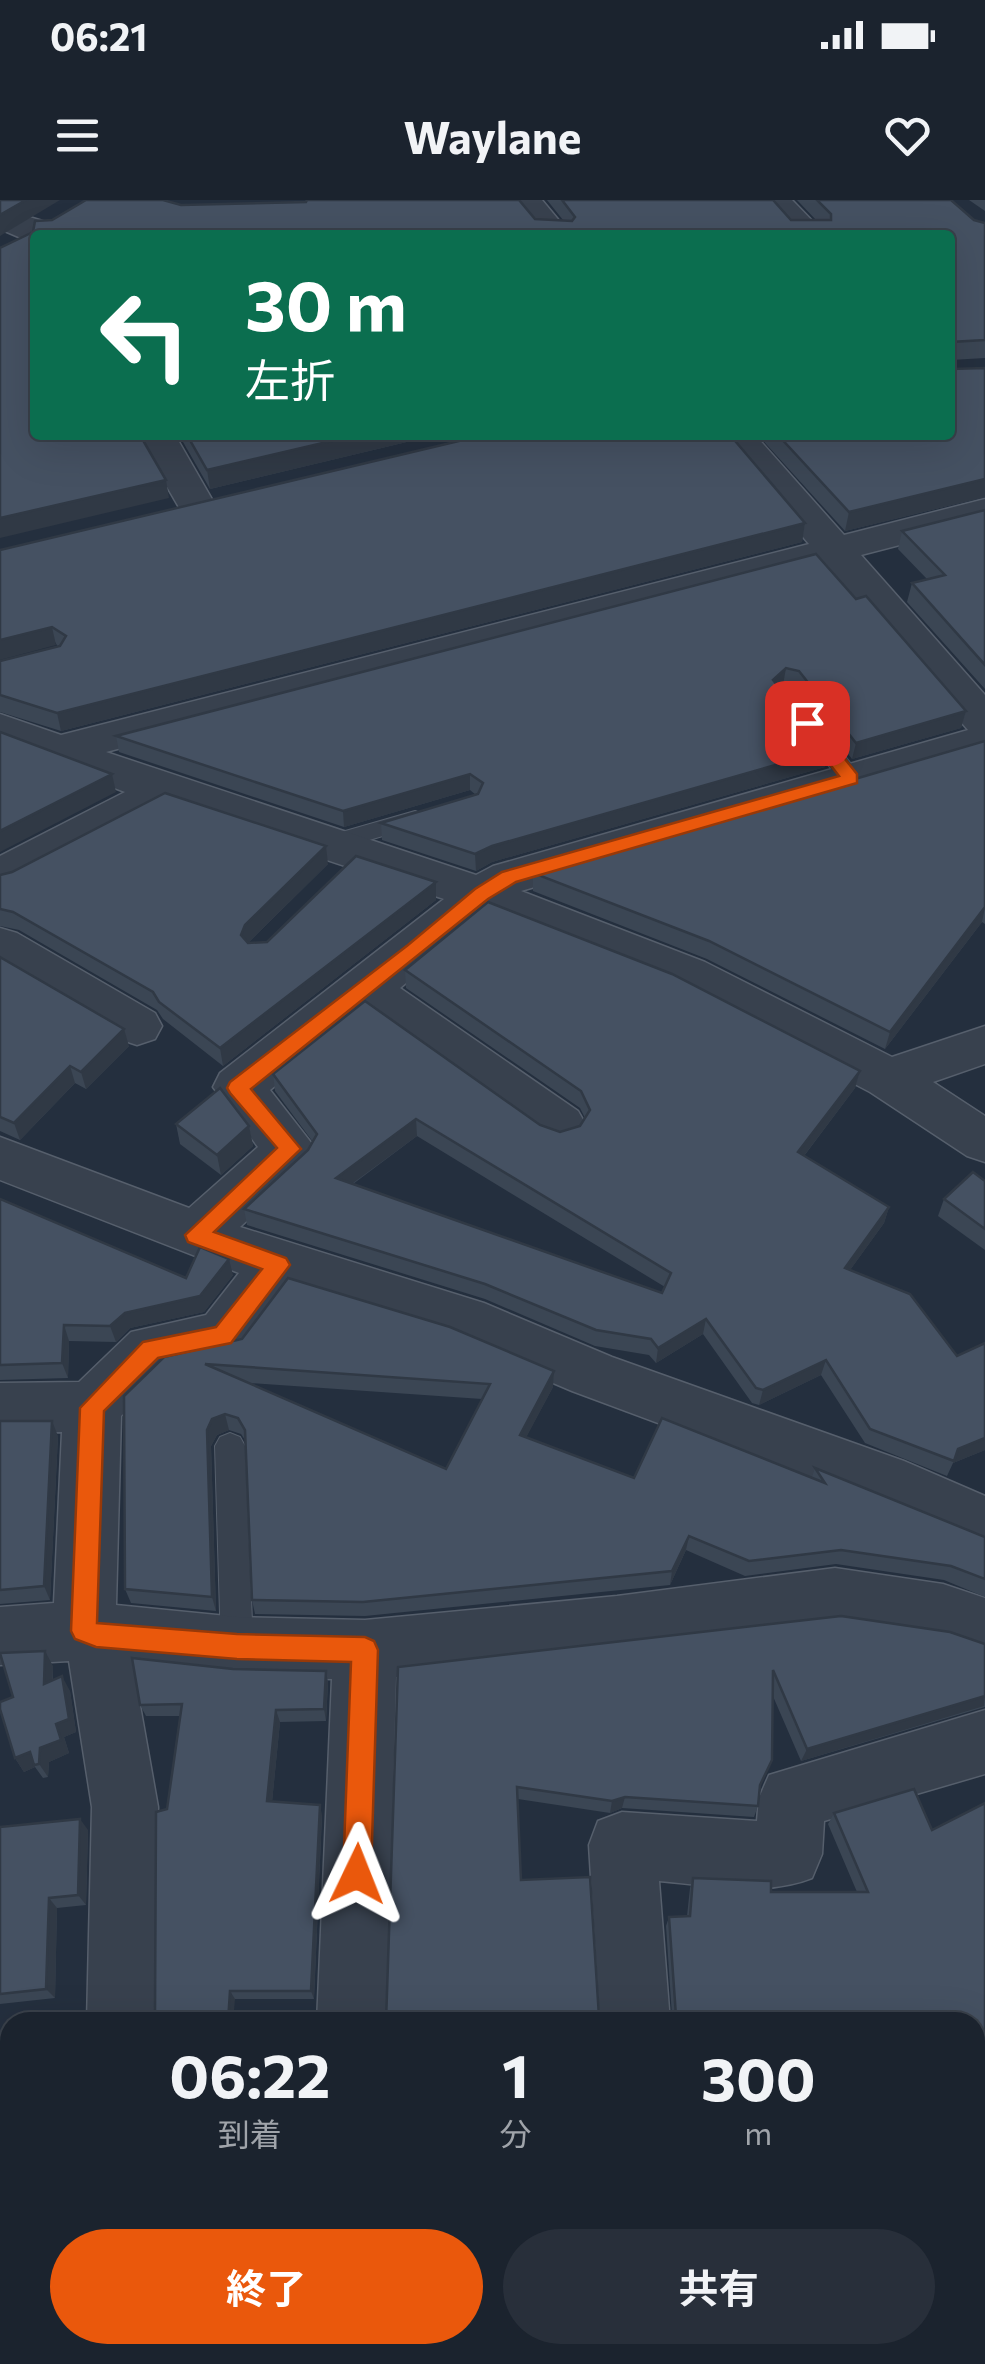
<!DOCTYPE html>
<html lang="ja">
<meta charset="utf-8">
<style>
:root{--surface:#1b232e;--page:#282f3a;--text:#f1f3f6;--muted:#a0a4aa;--line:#39404a;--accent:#ea580c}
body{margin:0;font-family:Commissioner,"Noto Sans JP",sans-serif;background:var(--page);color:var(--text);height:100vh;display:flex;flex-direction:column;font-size:38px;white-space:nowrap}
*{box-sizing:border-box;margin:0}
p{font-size:32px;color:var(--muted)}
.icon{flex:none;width:55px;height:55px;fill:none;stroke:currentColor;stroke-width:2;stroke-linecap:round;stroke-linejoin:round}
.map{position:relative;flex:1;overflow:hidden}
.side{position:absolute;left:0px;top:1812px;width:985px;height:352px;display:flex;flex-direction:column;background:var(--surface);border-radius:30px 30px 0 0;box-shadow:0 10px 40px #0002,0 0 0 2px var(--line)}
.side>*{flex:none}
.guide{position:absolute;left:30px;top:30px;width:925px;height:210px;border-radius:10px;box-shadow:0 10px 40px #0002,0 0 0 2px var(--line);background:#0b6e4f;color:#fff;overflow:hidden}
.pin{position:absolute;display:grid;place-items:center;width:85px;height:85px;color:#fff;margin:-42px;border-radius:20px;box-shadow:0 5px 15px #0006}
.me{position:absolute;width:110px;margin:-55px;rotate:2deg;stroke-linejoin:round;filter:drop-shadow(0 0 8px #0008)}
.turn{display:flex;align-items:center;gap:35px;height:210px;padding:0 50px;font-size:45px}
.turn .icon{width:130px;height:130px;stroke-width:2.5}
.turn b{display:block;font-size:70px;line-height:85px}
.eta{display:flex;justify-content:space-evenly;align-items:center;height:170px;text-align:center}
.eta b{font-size:60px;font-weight:700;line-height:70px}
.action{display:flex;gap:20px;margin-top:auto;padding:20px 50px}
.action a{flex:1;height:115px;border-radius:60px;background:var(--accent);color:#fff;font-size:40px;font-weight:700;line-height:115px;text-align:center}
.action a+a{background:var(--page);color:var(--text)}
.status{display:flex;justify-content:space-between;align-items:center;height:70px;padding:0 50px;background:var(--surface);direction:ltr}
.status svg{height:28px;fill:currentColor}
header{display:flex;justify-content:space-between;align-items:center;height:130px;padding:0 50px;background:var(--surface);font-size:45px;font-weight:700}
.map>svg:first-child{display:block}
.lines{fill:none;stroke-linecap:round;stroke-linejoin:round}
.service-casing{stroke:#565f6c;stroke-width:2}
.minor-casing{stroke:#565f6c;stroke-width:3}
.service{fill:#38414e;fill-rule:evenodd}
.minor{fill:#38414e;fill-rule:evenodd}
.wall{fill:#3b4654;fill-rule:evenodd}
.shaded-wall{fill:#303945}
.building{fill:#455162;stroke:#303945;stroke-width:2.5;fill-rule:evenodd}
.route{fill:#ea580c;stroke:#983908;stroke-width:2.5}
</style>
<div class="status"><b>06:21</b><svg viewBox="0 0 49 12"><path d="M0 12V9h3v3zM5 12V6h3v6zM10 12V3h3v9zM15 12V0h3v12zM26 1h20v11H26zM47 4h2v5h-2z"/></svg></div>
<header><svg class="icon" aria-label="menu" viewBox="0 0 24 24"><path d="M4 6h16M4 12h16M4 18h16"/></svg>Waylane<svg class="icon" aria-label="heart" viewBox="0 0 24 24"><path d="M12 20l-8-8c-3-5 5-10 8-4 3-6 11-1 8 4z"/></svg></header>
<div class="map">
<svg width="985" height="2164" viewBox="0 0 985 2164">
<rect width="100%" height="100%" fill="#242f3e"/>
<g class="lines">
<g class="service-casing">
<g id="service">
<path d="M 793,498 L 801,500 L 859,574 L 862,579 L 859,584 L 843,584 L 785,510 L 782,505 L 785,500 Z"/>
<path d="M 415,611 L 423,614 L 426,619 L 423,624 L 329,652 L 318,644 L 321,638 Z"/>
<path d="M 230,1233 L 240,1237 L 245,1246 L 253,1447 L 248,1457 L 237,1462 L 226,1457 L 221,1447 L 215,1246 L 220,1237 Z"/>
</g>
</g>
<g class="minor-casing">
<g id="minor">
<path d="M 509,0 L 542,0 L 571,35 L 538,35 Z"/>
<path d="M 758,0 L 792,0 L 826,35 L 791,35 Z"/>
<path d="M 0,8 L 49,23 L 56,35 L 35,35 L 35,44 L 0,29 Z"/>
<path d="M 137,235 L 175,235 L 217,308 L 212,316 L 198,320 L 184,316 Z"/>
<path d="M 716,235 L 755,235 L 844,335 L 985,299 L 985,323 L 861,355 L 985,495 L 985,555 L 521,691 L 705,762 L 892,857 L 985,826 L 985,864 L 933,882 L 985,916 L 985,962 L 967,956 L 870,892 L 671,788 L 487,715 L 400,788 L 578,911 L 586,925 L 578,939 L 560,945 L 542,939 L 366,814 L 270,890 L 316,949 L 308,964 L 240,1027 L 484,1103 L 612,1157 L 904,1261 L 985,1296 L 985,1351 L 862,1299 L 572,1191 L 452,1140 L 290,1091 L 243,1153 L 167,1170 L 121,1216 L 116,1405 L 237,1417 L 365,1420 L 617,1396 L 835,1368 L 943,1384 L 985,1398 L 985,1456 L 943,1442 L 835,1426 L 617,1454 L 396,1477 L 387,1822 L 317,1822 L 332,1479 L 237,1477 L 133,1466 L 158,1607 L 157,1822 L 87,1822 L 92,1607 L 69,1461 L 0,1465 L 0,1407 L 54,1403 L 62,1232 L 0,1233 L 0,1183 L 79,1182 L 131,1132 L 206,1115 L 239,1073 L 0,980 L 0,937 L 189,1008 L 258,947 L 213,887 L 220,873 L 444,699 L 168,607 L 16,687 L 0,692 L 0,656 L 125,592 L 0,544 L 0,514 L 61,535 L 809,344 ZM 826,364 L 968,530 L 493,666 L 476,675 L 106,552 Z"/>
<path d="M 0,728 L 17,733 L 155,813 L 162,826 L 155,839 L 137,845 L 119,839 L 0,767 Z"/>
<path d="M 985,1510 L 985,1574 L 824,1621 L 822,1654 L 812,1678 C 764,1697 709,1685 659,1681 L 670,1822 L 600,1822 L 589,1645 L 598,1621 L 622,1612 L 757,1621 L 759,1598 L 769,1575 Z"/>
<path d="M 0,1848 L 10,1852 L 10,1927 L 0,1923 Z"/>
<path d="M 427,2155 L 526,2155 L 530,2164 L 431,2164 Z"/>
<path d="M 619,2155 L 697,2155 L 698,2164 L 620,2164 Z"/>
</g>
</g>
<use href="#service" class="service"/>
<use href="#minor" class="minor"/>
</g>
<g class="wall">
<path d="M 547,0 L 773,0 L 791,20 L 816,20 L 797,0 L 951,0 L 974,20 L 985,23 L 985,158 L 951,160 L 951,169 L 985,168 L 985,297 L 845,331 L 758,235 L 950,235 L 950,35 L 35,35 L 169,298 L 33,32 L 52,20 L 181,5 L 563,20 Z"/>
<path d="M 969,0 L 985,0 L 985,11 Z"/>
<path d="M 179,235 L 436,235 L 210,289 Z"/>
<path d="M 985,310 L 985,489 L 907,402 L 912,383 L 927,379 L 898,349 L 902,331 Z"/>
<path d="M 805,323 L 802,342 L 61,531 L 0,512 L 0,461 L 58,447 L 0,350 Z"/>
<path d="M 856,399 L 966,511 L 961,528 L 852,559 L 796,488 L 783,485 L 780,488 L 828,550 L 825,567 L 492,662 L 476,671 L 382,640 L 381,623 L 476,595 L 470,590 L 344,627 L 119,552 L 116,536 Z"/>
<path d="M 985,541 L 985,724 L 982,722 L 885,849 L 707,759 L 533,691 L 533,673 Z"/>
<path d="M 328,664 L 248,743 L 267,742 L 436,682 L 436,700 L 223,866 L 163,819 L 157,810 L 19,730 L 0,726 L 0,675 Z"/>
<path d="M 0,757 L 129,846 L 86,889 L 75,883 L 20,940 L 0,931 Z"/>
<path d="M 405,770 L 860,871 L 855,888 L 804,956 L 889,1007 L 884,1023 L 850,1070 L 957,1156 L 985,1143 L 985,1250 L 953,1263 L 947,1276 L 865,1243 L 821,1175 L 759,1205 L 752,1203 L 703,1134 L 656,1163 L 649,1155 L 595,1146 L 485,1099 L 247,1025 L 244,1009 L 308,950 L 313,942 L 275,891 L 273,874 L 540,925 L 560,932 L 580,926 L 585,918 L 580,908 L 406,788 ZM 417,936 L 665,1087 L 662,1093 L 353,984 Z"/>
<path d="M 176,924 L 249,926 L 253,946 L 221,975 L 180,944 Z"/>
<path d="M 985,981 L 985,1050 L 938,1016 L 944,999 Z"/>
<path d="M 0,999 L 186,1078 L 233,1075 L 204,1112 L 130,1128 L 116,1142 L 69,1141 L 68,1178 L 0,1180 Z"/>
<path d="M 164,1157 L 554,1171 L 553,1187 L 526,1237 L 634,1278 L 812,1277 L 815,1268 L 985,1337 L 985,1397 L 944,1380 L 836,1364 L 745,1376 L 686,1350 L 670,1385 L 365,1416 L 255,1414 L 252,1400 L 245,1240 L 241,1234 L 229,1230 L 217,1235 L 211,1246 L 216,1411 L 131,1403 L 125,1389 ZM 249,1183 L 482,1199 L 446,1269 Z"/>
<path d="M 0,1221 L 58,1236 L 50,1400 L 0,1404 Z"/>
<path d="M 985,1444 L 985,1507 L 801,1561 L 772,1494 L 758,1606 L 754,1617 L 622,1608 L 610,1613 L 518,1599 L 521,1680 L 599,1817 L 672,1816 L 666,1726 L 669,1717 L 687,1716 L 690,1688 L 693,1678 L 771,1692 L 857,1692 L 828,1624 L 834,1613 L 932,1630 L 985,1603 L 985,1911 L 975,1911 L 975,1822 L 386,1822 L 398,1467 Z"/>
<path d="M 53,1466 L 53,1480 L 70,1491 L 76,1532 L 64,1537 L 69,1553 L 49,1562 L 48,1577 L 43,1578 L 35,1567 L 24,1572 L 15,1558 L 13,1497 Z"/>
<path d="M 233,1469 L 326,1471 L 328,1483 L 326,1521 L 280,1522 L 272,1602 L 322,1615 L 314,1799 L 235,1799 L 155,1814 L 167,1609 L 180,1516 L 146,1516 L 140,1505 Z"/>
<path d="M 0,1627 L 88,1630 L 86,1705 L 57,1708 L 55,1798 L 0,1804 Z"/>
<path d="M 700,2155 L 975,2155 L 985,2164 L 701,2164 Z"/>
</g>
<g class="shaded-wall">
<path d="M 26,0 L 60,0 L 0,36 L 0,15 Z"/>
<path d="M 357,235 L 436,235 L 210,289 L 207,270 Z"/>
<path d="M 985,279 L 985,297 L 845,331 L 849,312 Z"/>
<path d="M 166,280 L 169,298 L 0,338 L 0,318 Z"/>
<path d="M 805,323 L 802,342 L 61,531 L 57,513 Z"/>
<path d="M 52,427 L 56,445 L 0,460 L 0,440 Z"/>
<path d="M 786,468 L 783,485 L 771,497 L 773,480 Z"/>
<path d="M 966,511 L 961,528 L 852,559 L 856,543 Z"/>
<path d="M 828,550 L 825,567 L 492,662 L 476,671 L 475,654 L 492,646 Z"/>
<path d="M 112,574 L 116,592 L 0,652 L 0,631 Z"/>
<path d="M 470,574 L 470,590 L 344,627 L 343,611 Z"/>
<path d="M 326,646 L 328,664 L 248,743 L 241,735 L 245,725 Z"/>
<path d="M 436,682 L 436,700 L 223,866 L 220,848 Z"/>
<path d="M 985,707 L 982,722 L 885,849 L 890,832 Z"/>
<path d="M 124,829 L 129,846 L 86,889 L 81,872 Z"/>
<path d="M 70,866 L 75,883 L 20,940 L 14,923 Z"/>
<path d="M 860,871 L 855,888 L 794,969 L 798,952 Z"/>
<path d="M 416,919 L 417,936 L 338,994 L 336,978 Z"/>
<path d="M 249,926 L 253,946 L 221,975 L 217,955 Z"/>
<path d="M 889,1007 L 884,1023 L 840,1084 L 845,1068 Z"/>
<path d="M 229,1059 L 233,1075 L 204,1112 L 130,1128 L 116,1142 L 110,1126 L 125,1113 Z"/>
<path d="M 706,1119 L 703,1134 L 656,1163 L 658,1148 Z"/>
<path d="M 64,1125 L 69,1141 L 68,1178 L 62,1163 Z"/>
<path d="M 826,1160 L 821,1175 L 759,1205 L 763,1190 Z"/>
<path d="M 554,1171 L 553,1187 L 519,1251 L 520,1235 Z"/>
<path d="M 225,1214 L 229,1230 L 217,1235 L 211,1246 L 216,1411 L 212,1397 L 207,1230 L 212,1219 Z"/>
<path d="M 52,1221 L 58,1236 L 50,1400 L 44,1386 Z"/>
<path d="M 985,1238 L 985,1250 L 953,1263 L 958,1249 Z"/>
<path d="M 689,1336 L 686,1350 L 670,1385 L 672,1371 Z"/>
<path d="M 45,1451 L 53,1466 L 52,1498 L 44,1484 Z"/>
<path d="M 326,1471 L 328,1483 L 326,1521 L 324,1509 Z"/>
<path d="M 62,1476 L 70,1491 L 76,1532 L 64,1537 L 69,1553 L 49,1562 L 48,1577 L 39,1564 L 40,1548 L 56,1524 Z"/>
<path d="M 985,1496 L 984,1506 L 801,1561 L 807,1549 Z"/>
<path d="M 276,1510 L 280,1522 L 271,1612 L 267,1601 Z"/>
<path d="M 30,1552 L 35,1567 L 24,1572 L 15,1558 Z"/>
<path d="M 625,1597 L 622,1608 L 610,1613 L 612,1601 Z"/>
<path d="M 320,1605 L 322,1615 L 314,1799 L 311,1791 Z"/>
<path d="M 80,1619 L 88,1630 L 86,1705 L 78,1695 Z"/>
<path d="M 49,1698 L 57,1708 L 55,1798 L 46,1789 Z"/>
<path d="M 230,1791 L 235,1799 L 233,1822 L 228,1822 Z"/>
<path d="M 1,1980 L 10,1985 L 4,2002 L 0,2000 Z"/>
</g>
<g class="building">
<path d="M 0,0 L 26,0 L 0,15 Z"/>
<path d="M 86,0 L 163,0 L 181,5 L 306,2 L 307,0 L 519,0 L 535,19 L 572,21 L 575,17 L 562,0 L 773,0 L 791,20 L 831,20 L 831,14 L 817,0 L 951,0 L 974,20 L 985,23 L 985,140 L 951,142 L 951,169 L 985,168 L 985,279 L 849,312 L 778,235 L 950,235 L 950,35 L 35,35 L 35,235 L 140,235 L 166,280 L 0,318 L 0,48 L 33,32 L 35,21 L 52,20 Z"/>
<path d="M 187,235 L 357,235 L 207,270 Z"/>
<path d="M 484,235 L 730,235 L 805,323 L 57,513 L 0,495 L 0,461 L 60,446 L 66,436 L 52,427 L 0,440 L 0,350 Z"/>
<path d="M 985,310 L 985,465 L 912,383 L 945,375 L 902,331 Z"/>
<path d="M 816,354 L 856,399 L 866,396 L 966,511 L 856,543 L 799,471 L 786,468 L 773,480 L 828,550 L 492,646 L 475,654 L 381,623 L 478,594 L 483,583 L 470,574 L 343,611 L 116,536 Z"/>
<path d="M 0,532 L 112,574 L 0,631 Z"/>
<path d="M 985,541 L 985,707 L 890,832 L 709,741 L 533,673 Z"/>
<path d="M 165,593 L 326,646 L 245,725 L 241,735 L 248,743 L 267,742 L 356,656 L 436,682 L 220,848 L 159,802 L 153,792 L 13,712 L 0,709 L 0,675 L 12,672 Z"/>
<path d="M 488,702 L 672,774 L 860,871 L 798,952 L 889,1007 L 845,1068 L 910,1094 L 957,1156 L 985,1143 L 985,1238 L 958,1249 L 954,1261 L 870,1229 L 826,1160 L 763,1190 L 756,1188 L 706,1119 L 658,1148 L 651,1139 L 596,1130 L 485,1084 L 244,1009 L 308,950 L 317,934 L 273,874 L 365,801 L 540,925 L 560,932 L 580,926 L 590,910 L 581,891 L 405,770 ZM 416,919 L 671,1073 L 662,1093 L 336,978 Z"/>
<path d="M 0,757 L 124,829 L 81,872 L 70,866 L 14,923 L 0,917 Z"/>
<path d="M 220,888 L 249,926 L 217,955 L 176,924 Z"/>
<path d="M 973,972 L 985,981 L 985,1029 L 944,999 Z"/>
<path d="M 0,999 L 186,1078 L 200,1047 L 229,1059 L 200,1096 L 125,1113 L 110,1126 L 64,1125 L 62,1163 L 0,1165 Z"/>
<path d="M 288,1078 L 450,1127 L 554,1171 L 520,1235 L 634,1278 L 662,1218 L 825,1283 L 815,1268 L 985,1337 L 985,1379 L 951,1366 L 841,1350 L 749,1361 L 689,1336 L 672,1371 L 363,1402 L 252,1400 L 245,1230 L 238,1218 L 225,1214 L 212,1219 L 207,1230 L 212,1397 L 125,1389 L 124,1196 L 164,1157 L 242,1139 ZM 205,1164 L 490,1184 L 446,1269 Z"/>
<path d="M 0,1221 L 52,1221 L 44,1386 L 0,1390 Z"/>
<path d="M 841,1416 L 950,1432 L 985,1444 L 985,1496 L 807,1549 L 773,1470 L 772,1560 L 760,1585 L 758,1606 L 625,1597 L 612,1601 L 517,1587 L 521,1680 L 590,1677 L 599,1817 L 676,1816 L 669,1717 L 690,1716 L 693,1678 L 771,1681 L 771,1692 L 868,1692 L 834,1613 L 914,1589 L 932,1630 L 985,1603 L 985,1904 L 975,1904 L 975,1822 L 386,1822 L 398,1467 Z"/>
<path d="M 45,1451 L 44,1484 L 62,1476 L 69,1519 L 56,1524 L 61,1540 L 40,1548 L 39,1564 L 34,1565 L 30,1552 L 15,1558 L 0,1509 L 0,1502 L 13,1497 L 0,1453 Z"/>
<path d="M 132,1458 L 233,1469 L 326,1471 L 324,1509 L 276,1510 L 267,1601 L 320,1605 L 311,1791 L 230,1791 L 228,1822 L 146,1822 L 147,1818 L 155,1814 L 156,1612 L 167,1609 L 182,1504 L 140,1505 Z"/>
<path d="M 80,1619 L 78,1695 L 49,1698 L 46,1789 L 0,1794 L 0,1627 Z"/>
<path d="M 0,1929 L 10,1933 L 10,1983 L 1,1980 L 0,1982 Z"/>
<path d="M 985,1933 L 985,2164 L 704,2164 L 706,2162 L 705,2155 L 975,2155 L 975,1938 Z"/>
<path d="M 146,2155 L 271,2155 L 273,2162 L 283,2155 L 347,2155 L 351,2164 L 149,2164 Z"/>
</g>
<path class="route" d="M 807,517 L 813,519 L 857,574 L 857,583 L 516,682 L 488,699 L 251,889 L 301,949 L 214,1032 L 286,1058 L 290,1065 L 231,1143 L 158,1158 L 104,1211 L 97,1423 L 237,1434 L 365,1437 L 374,1441 L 378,1450 L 371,1674 L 367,1683 L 357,1687 L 347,1683 L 343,1674 L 351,1462 L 237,1459 L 96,1447 L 75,1439 L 71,1431 L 80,1208 L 143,1142 L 216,1127 L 262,1069 L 188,1042 L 185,1035 L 277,948 L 230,893 L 227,888 L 230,882 L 408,745 L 475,689 L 502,672 L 839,576 L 798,523 Z"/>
</svg>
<div class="pin" style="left:807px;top:523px;background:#d93025"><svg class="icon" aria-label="arrive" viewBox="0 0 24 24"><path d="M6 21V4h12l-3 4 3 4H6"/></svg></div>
<svg class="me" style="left:357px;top:1674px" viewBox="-20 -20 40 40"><path d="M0-17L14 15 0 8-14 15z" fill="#ea580c" stroke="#fff" stroke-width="4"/></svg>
<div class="guide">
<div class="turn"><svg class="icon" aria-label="left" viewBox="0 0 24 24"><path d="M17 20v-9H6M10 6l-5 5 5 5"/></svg><div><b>30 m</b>左折</div></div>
</div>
<section class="side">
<div class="eta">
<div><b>06:22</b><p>到着</p></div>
<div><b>1</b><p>分</p></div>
<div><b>300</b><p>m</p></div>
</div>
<div class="action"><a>終了</a><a>共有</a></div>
</section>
</div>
